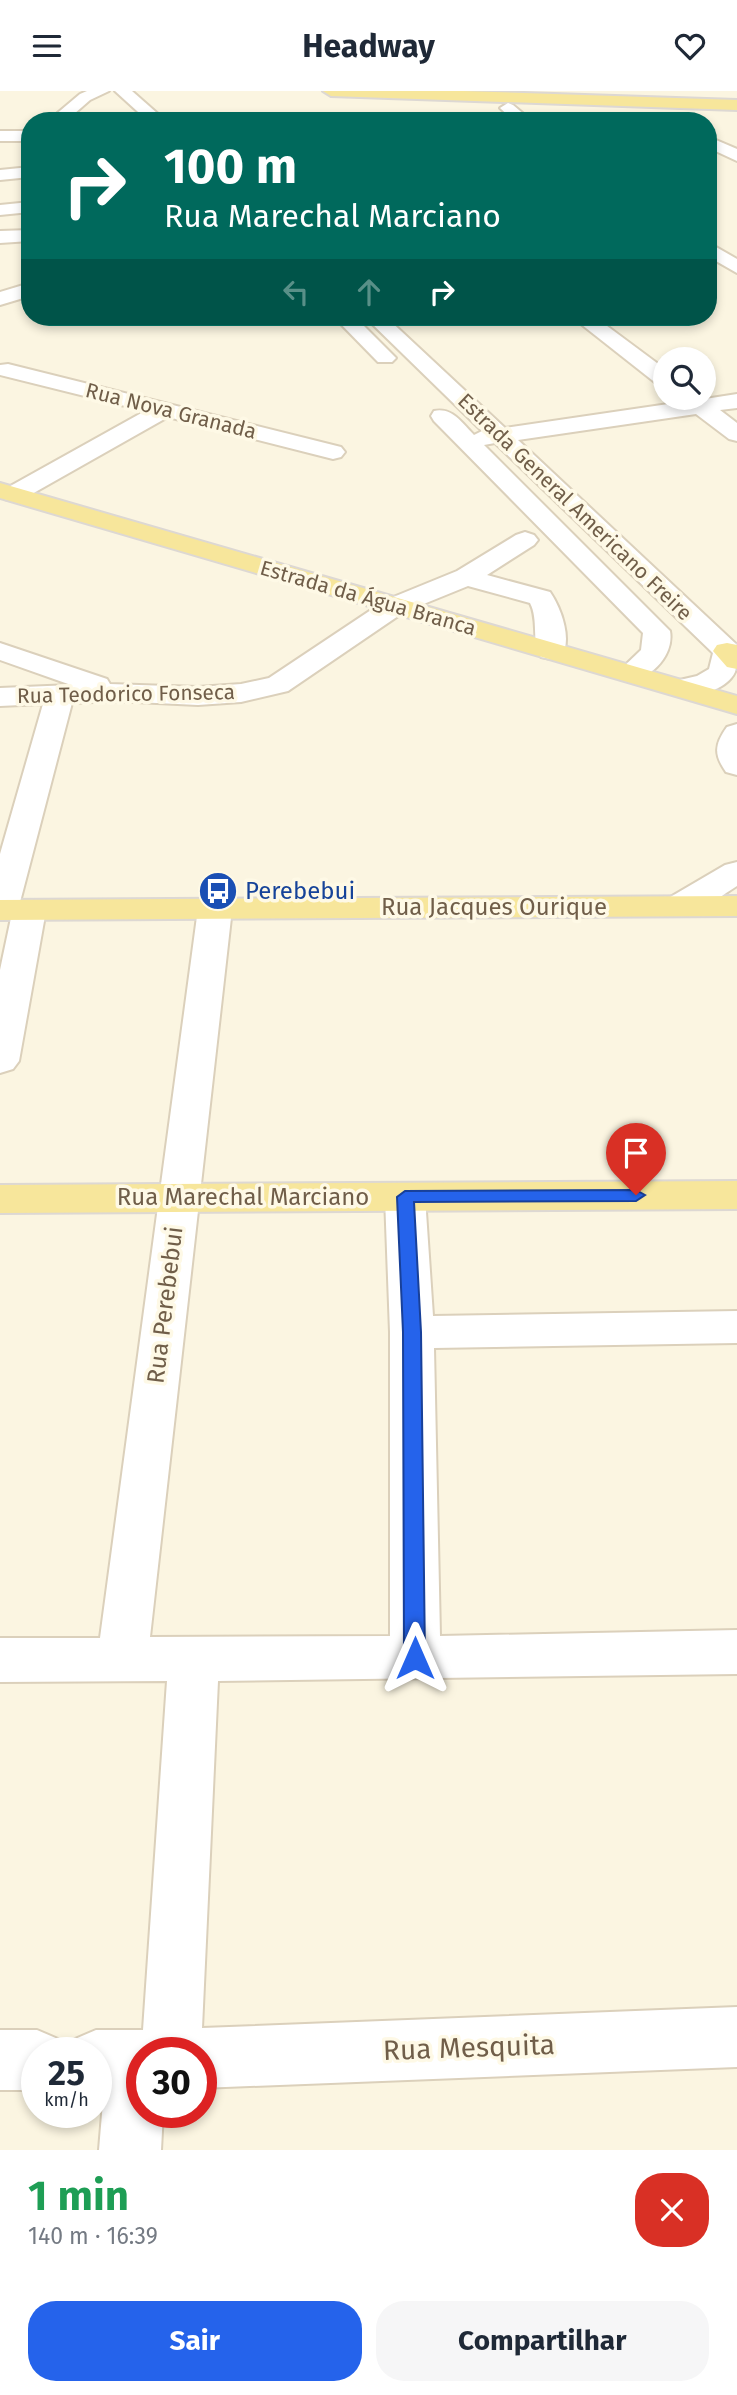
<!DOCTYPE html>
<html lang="pt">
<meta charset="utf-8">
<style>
:root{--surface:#fff;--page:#f6f6f7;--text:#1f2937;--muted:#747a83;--accent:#2563eb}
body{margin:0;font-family:"Fira Sans",sans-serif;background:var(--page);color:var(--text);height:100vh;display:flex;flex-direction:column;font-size:26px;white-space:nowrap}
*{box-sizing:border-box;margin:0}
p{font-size:23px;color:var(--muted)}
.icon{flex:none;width:38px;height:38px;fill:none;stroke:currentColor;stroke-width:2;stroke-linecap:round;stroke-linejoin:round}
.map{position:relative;height:2059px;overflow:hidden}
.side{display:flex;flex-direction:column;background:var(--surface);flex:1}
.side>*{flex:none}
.top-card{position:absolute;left:21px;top:21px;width:696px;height:214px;border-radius:28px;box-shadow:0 4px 10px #0003;background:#00695c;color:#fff;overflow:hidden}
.tools{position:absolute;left:653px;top:256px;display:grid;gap:14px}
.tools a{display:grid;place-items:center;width:63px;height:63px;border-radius:50%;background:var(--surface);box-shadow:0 4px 10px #0003;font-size:35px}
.speed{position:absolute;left:21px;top:1946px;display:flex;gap:14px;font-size:35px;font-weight:700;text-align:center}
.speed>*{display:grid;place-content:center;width:91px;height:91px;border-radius:50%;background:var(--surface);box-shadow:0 4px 10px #0003;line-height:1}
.speed small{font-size:18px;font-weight:400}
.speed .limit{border:10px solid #d22;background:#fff;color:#111}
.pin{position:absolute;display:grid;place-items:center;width:60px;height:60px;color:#fff;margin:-72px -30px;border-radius:50% 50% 50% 0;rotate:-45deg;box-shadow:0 0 7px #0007}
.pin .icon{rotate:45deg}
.me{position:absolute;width:77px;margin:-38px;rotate:0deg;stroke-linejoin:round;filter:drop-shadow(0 0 5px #0008)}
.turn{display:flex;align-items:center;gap:24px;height:147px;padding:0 28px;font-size:32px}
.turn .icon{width:91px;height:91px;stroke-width:2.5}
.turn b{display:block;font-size:49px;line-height:60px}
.lanes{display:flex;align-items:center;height:66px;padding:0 28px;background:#0003;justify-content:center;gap:35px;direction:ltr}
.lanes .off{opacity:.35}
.round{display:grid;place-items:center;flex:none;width:74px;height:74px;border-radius:28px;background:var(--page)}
.overview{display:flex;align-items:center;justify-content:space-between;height:119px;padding:0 28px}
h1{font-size:42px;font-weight:700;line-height:52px;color:#1e9e55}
.action{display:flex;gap:14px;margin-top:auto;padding:14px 28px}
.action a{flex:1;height:80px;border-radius:28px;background:var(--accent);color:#fff;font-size:28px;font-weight:700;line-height:80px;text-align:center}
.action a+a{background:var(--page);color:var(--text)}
header{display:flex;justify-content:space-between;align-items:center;height:91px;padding:0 28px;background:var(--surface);font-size:32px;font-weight:700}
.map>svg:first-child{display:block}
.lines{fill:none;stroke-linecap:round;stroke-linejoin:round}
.minor-casing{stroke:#dbd0bb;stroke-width:4}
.major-casing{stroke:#ddd8d3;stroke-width:4}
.minor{fill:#fff;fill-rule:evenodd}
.major{fill:#f7e69b;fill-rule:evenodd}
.route{fill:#2563eb;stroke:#184099;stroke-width:2}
.labels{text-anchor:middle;stroke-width:7;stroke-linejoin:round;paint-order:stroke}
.far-street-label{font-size:21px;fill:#705e49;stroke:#fef9e6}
.transit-label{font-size:24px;fill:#164399;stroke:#fef9e6;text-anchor:start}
.street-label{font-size:24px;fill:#705e49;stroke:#fef9e6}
.near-street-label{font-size:28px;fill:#705e49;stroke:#fef9e6}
</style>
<header><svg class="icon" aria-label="menu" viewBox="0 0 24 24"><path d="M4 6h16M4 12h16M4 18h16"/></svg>Headway<svg class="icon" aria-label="heart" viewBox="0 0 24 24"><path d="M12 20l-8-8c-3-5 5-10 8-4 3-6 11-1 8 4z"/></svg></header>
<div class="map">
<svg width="737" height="2059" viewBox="0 0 737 2059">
<rect width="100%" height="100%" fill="#fbf5e1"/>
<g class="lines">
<g class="minor-casing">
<g id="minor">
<path d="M 87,0 L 109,0 L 90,9 L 66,30 L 48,30 L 80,3 Z"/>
<path d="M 115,0 L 132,0 L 166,30 L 148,30 Z"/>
<path d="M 508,12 L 513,14 L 532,30 L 514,30 L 500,17 Z"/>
<rect x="0" y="40" width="30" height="10"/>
<path d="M 709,46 L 737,58 L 737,70 L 709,57 Z"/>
<path d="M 30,76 L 30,86 L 0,89 L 0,79 Z"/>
<path d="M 30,111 L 30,121 L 0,124 L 0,114 Z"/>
<path d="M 30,139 L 30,150 L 0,152 L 0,140 Z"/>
<path d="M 709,152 L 737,168 L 737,182 L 709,166 Z"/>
<path d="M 30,192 L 30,205 L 0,214 L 0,201 Z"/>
<path d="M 334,226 L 355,226 L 396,267 L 392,271 L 378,271 Z"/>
<path d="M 365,226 L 386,226 L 505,337 L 682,311 L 678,306 L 705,308 L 737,303 L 737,317 L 720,319 L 737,332 L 737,350 L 729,348 L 696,323 L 518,349 L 737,554 C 737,562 737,574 735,581 C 726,601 690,608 671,603 L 667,597 L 671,591 L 697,585 L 709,578 L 713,562 L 495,352 L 484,354 L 670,540 C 675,566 646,594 621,588 L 617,582 L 641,559 L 643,542 L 434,330 L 431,325 L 434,320 C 452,316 462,332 474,344 L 482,340 Z"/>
<path d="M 572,226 L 595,226 L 665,278 L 665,294 L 657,293 Z"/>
<path d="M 8,273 L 341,356 L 345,361 L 341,366 L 333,368 L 168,326 L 23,408 L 14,410 L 5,408 L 2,403 L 5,398 L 145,320 L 0,284 L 0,274 Z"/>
<path d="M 525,441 L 534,444 L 538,449 L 534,454 L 487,484 L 550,501 C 561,517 573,549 561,566 L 551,568 L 541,566 C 531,551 539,529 530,512 L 468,495 L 404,521 L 288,600 L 241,611 L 198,614 L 115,610 L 72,612 L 20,811 L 29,809 L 41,812 L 46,819 L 19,970 L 13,978 L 0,982 L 0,879 L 11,827 L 0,829 L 0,763 L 43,613 L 0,615 L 0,597 L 71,594 L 0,569 L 0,552 L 107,588 L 110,593 L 198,596 L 241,593 L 269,587 L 386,509 L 457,480 L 516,444 Z"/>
<path d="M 737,633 L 737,684 L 726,681 C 714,664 714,654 727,636 Z"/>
<path d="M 737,771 L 737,795 C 716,808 693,828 667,822 L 662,815 L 667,808 L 725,774 Z"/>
<path d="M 215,808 L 227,811 L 232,818 L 150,1546 L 390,1545 L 390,1241 L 385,1106 L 391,1096 L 405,1092 L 419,1096 L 425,1106 L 433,1225 L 737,1220 L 737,1252 L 434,1257 L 440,1545 L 737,1539 L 737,1583 L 218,1590 L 202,1937 L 737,1916 L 737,1976 L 201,1997 L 201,1962 L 142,1962 L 142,2021 L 163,2021 L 161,2059 L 99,2059 L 104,1999 L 96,1999 L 96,1962 L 69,1962 L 75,1948 L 96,1939 L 143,1939 L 167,1590 L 0,1591 L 0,1547 L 100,1547 L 198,818 L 203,811 Z"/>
<path d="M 0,1939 L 37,1939 L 58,1948 L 64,1962 L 37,1962 L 37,1999 L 0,1999 Z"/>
</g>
</g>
<g class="major-casing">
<g id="major">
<path d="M 323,0 L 463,0 L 737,9 L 737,19 L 331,5 Z"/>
<path d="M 0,392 L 737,605 L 737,623 L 0,407 Z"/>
<path d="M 727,552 L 737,554 L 737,578 L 727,576 L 713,560 L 717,554 Z"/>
<path d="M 737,805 L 737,825 L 0,829 L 0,809 Z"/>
<path d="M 737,1090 L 737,1118 L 0,1122 L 0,1094 Z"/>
</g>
</g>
<use href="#minor" class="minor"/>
<use href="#major" class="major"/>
</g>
<path class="route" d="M 636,1099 L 645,1104 L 636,1110 L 414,1111 L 421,1241 L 425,1567 L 422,1574 L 415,1576 L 407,1574 L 404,1567 L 403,1241 L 397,1106 L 405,1100 Z"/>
<defs>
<g id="bus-disc" transform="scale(2.0125)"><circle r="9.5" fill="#1a4fb4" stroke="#fef9e6"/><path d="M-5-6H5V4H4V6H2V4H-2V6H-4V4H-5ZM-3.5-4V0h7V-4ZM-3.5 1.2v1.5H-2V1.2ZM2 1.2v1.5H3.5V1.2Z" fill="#fff"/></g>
</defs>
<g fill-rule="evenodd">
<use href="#bus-disc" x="218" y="800"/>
</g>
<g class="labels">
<g class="far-street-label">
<text transform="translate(171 320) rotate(14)" y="7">Rua Nova Granada</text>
<text transform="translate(575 416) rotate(44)" y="7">Estrada General Americano Freire</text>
<text transform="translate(368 507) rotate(16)" y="7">Estrada da Água Branca</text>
<text transform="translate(126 603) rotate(-1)" y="7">Rua Teodorico Fonseca</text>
</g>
<g class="transit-label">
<text x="245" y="808">Perebebui</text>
</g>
<g class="street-label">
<text x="494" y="824">Rua Jacques Ourique</text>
<text x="243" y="1114">Rua Marechal Marciano</text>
<text transform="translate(165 1214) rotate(-83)" y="8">Rua Perebebui</text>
</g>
<g class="near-street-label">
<text transform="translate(469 1956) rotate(-2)" y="10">Rua Mesquita</text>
</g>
</g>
</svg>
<div class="tools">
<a><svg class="icon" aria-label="search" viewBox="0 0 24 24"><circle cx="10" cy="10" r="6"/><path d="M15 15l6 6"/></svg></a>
</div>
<div class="speed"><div>25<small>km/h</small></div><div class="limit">30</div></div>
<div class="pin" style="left:636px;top:1104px;background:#d93025"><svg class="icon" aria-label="arrive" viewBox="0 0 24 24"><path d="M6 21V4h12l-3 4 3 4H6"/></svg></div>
<svg class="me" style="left:415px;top:1567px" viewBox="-20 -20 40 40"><path d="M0-17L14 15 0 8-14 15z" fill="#2563eb" stroke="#fff" stroke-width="4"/></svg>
<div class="top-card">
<div class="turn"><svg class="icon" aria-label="right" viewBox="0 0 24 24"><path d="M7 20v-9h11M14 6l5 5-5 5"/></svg><div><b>100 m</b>Rua Marechal Marciano</div></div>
<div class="lanes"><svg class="icon off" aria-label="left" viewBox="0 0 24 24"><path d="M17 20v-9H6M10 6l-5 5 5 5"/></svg><svg class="icon off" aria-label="ahead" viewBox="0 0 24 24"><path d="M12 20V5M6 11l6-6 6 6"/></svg><svg class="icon" aria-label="right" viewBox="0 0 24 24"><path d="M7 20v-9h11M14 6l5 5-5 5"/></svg></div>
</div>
</div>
<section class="side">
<div class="overview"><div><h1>1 min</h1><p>140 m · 16:39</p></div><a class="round" style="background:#d93025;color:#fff"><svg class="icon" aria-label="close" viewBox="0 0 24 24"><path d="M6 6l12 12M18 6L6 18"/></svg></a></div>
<div class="action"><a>Sair</a><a>Compartilhar</a></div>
</section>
